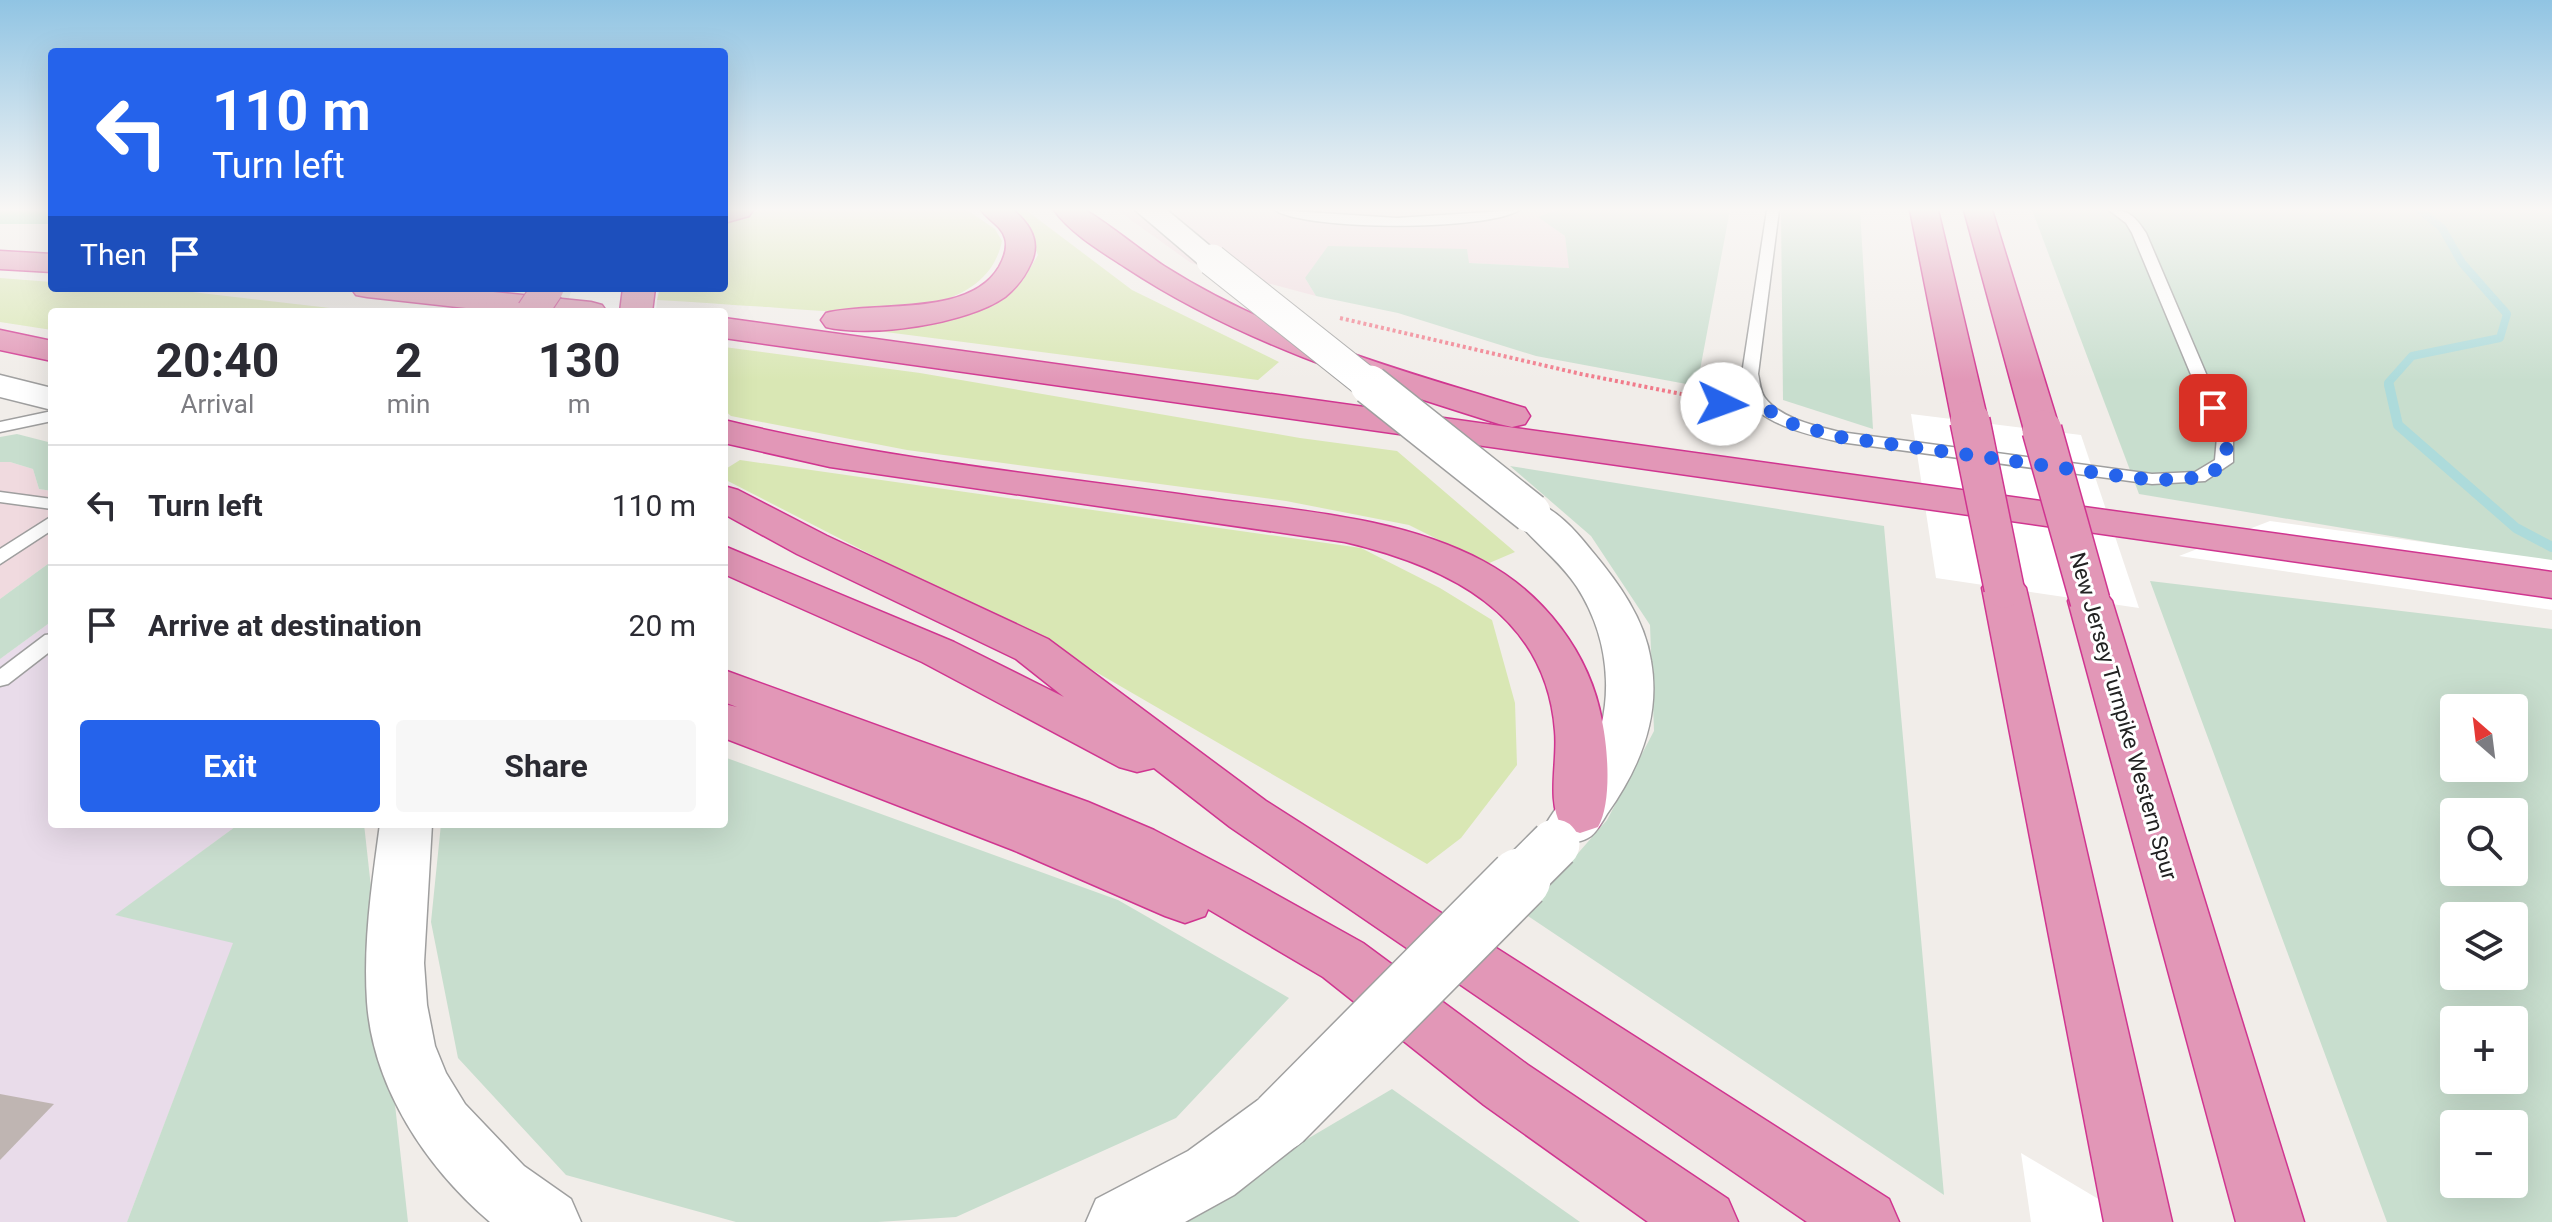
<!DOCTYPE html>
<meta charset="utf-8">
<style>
:root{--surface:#fff;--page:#f7f7f7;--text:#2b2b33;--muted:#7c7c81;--line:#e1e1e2;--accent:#2563eb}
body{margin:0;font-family:Roboto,sans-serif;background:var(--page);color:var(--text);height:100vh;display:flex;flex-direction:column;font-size:30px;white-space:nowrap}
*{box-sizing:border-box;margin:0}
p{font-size:26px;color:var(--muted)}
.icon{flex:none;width:44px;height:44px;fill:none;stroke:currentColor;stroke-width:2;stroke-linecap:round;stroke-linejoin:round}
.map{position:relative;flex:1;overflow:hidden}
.sheet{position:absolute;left:48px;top:308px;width:680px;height:520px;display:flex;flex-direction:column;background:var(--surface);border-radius:8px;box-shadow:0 8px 32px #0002}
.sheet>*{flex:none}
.top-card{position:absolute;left:48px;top:48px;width:680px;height:244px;border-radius:8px;box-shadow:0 8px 32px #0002;background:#2563eb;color:#fff;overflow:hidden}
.needle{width:52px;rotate:332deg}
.controls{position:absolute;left:2440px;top:694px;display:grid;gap:16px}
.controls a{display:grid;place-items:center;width:88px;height:88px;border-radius:8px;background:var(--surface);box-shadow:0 8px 32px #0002;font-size:40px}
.pin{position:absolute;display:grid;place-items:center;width:68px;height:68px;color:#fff;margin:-34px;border-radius:16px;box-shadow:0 4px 12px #0006}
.me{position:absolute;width:88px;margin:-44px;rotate:93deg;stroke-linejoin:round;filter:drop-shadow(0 0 6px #0008)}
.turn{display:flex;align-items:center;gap:28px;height:168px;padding:0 32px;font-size:36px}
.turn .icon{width:104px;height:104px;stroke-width:2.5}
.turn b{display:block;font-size:56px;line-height:68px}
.then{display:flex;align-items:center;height:76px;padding:0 32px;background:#0003;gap:16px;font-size:30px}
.eta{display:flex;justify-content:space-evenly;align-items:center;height:136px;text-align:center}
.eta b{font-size:48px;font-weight:700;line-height:56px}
.action{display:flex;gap:16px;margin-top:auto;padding:16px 32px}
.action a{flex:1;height:92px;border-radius:8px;background:var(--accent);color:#fff;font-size:32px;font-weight:700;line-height:92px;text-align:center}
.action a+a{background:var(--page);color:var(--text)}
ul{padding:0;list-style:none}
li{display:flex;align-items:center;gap:24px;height:120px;padding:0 32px;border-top:2px solid var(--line)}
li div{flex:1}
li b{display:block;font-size:30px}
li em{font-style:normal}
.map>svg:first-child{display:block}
.commercial{fill:#f0dadf}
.industrial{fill:#e9dcea}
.grass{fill:#d9e7b4}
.wetland{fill:#c8dece;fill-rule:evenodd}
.pitch{fill:#8edaaa}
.pier{fill:#fff}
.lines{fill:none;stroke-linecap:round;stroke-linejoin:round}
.stream-far1{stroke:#addbdb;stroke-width:8}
.stream{stroke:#addbdb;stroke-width:10}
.building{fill:#bfb5b2}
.service-casing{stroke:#9f9f9f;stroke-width:3}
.tertiary-casing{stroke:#9f9f9f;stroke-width:3}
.motorway-casing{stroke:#d03590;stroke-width:3}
.path{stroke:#f17b8b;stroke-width:4;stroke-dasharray:3 3;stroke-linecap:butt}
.service{fill:#fff;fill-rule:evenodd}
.tertiary{fill:#fff;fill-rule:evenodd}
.motorway{fill:#e297b7;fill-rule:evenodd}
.tertiary-bridge-far3-casing{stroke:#9f9f9f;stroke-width:33;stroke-linecap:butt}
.tertiary-bridge-far2-casing{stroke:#9f9f9f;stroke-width:42;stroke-linecap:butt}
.tertiary-bridge-far1-casing{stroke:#9f9f9f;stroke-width:52;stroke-linecap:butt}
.tertiary-bridge-casing{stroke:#9f9f9f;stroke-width:64;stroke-linecap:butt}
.motorway-bridge-far1-casing{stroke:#d03590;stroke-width:33;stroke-linecap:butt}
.motorway-bridge-casing{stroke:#d03590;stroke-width:42;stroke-linecap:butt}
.tertiary-bridge-far3{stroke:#fff;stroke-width:31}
.tertiary-bridge-far2{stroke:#fff;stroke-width:39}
.tertiary-bridge-far1{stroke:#fff;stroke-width:49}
.tertiary-bridge{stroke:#fff;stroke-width:61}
.motorway-bridge-far1{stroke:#e297b7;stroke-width:31}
.motorway-bridge{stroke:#e297b7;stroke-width:39}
.route{stroke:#2563eb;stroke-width:14;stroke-dasharray:0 25.2}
.labels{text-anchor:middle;stroke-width:6;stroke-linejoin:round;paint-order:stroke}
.street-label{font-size:22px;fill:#222;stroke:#fff}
</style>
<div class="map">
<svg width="2552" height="1222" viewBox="0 0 2552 1222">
<rect width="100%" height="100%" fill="#f1ede9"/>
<g class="commercial">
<path d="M 1117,210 L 1557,210 L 1539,217 L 1565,236 L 1570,268 L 1468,263 L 1467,249 L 1305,278 L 1316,296 L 1191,263 Z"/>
<path d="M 0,462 L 10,462 L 33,469 L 39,489 L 52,491 L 52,561 L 0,599 Z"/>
</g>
<path class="industrial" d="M 52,621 L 52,824 L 239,824 L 116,915 L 234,942 L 127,1222 L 0,1222 L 0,659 Z"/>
<g class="grass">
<path d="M 760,210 L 967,210 L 995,229 L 1002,241 C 984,330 833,312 768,307 C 731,305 694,302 657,300 L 660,288 L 724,288 L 724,224 Z"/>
<path d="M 1009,210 L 1026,210 L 1132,290 L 1279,362 L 1258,380 L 862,329 L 994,299 L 1023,280 L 1038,255 L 1026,226 Z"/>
<path d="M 0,278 L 52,282 L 52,288 L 175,290 L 365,312 L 52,312 L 52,330 L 0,322 Z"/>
<path d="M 724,347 L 920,373 L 1300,438 L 1397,451 L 1515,552 L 1487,564 L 1409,525 L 1286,501 L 907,450 L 731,416 L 724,410 Z"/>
<path d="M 740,460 L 1361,548 L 1440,588 L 1492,620 L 1515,703 L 1517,765 L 1461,838 L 1427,864 L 1065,654 L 724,479 L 724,470 Z"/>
</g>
<g class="wetland">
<path d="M 1557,210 L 1730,210 L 1697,386 L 1536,356 L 1398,313 L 1316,296 L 1305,278 L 1328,246 L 1467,249 L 1469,263 L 1569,268 L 1565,236 L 1538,217 Z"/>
<path d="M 1781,210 L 1860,210 L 1873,429 L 1783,400 Z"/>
<path d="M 2032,210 L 2552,210 L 2552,563 L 2139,494 Z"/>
<path d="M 17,434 L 52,443 L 52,491 L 39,489 L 33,469 L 10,462 L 0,462 L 0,437 Z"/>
<path d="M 1510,466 L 1884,526 L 1944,1195 L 1525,914 L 1607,820 L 1654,731 L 1650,625 L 1591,536 Z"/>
<path d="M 52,561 L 52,621 L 0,659 L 0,599 Z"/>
<path d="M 2150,581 L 2552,629 L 2552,1222 L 2387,1222 ZM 2454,708 L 2514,708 L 2514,768 L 2454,768 ZM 2454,812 L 2514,812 L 2514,872 L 2454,872 ZM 2454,916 L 2514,916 L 2514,976 L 2454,976 ZM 2454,1020 L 2514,1020 L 2514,1080 L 2454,1080 ZM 2454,1124 L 2514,1124 L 2514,1184 L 2454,1184 Z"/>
<path d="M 724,757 L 1118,900 L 1289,998 L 1176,1118 L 956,1217 L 878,1222 L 736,1222 L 566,1175 L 458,1058 L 431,922 L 441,824 L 724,824 Z"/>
<path d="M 239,824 L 364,824 L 408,1222 L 127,1222 L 233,943 L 115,915 Z"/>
<path d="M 1392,1089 L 1580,1222 L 1167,1222 Z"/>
</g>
<rect class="pitch" x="0" y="210" width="52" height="14"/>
<g class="pier">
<path d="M 572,288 L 658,288 L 656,312 L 565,312 Z"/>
<path d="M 1911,414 L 2081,435 L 2139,608 L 1936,578 Z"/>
<path d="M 2270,521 L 2552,560 L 2552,610 L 2179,556 Z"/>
<path d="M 2021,1153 L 2137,1222 L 2031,1222 Z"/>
</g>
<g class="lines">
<path class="stream-far1" d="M 2389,387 L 2388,383 L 2412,356 L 2500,338 L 2507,314 L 2462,263 L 2442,228 L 2420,210"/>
<path class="stream" d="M 2389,385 L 2398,425 L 2516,528 L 2552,547"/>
</g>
<path class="building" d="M 0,1094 L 54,1104 L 0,1160 Z"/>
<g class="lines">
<g class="service-casing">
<g id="service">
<path d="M 1275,210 L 1397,218 L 1519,210 C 1488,231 1306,231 1275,210 Z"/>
<path d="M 1767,210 L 1779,210 L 1758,374 C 1760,382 1760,392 1765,398 C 1781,419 1816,426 1840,432 L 2152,474 L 2195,472 L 2215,460 L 2217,437 L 2132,233 L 2126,223 L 2109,210 C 2129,210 2135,216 2146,233 L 2233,437 L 2233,462 L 2205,481 L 2152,484 L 1840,442 C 1814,436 1762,425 1748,399 C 1744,393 1744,382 1742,374 Z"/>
<path d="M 52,411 L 52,421 L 0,432 L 0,422 Z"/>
<path d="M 0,492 L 52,499 L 52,509 L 0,502 Z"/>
<path d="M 52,516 L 52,530 L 0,564 L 0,549 Z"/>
<path d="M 52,634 L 52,650 L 8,684 L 0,686 L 0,669 L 45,635 Z"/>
</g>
</g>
<g class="tertiary-casing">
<g id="tertiary">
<path d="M 1135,210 L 1167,210 L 1227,260 L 1223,266 L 1212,269 L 1201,266 Z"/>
<path d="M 0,375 L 52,388 L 52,410 L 0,397 Z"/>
<path d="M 1531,501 C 1555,507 1576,531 1591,550 C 1618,582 1645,619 1651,661 C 1661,718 1639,769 1607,814 C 1602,822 1596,834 1588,838 C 1576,845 1566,841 1553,838 L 1546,824 C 1556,806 1571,791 1581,774 C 1617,716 1613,643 1577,587 C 1558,558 1530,540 1511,513 L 1517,504 Z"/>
<path d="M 380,824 L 432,824 L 424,963 L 427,1005 L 435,1046 L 446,1073 L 465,1104 L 524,1166 L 571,1199 L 581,1222 L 490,1222 C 426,1167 373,1088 367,1002 C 363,942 372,883 380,824 Z"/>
<path d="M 1281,1091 L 1304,1100 L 1313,1120 L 1304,1140 L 1234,1195 L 1185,1222 L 1086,1222 L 1096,1199 L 1188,1151 L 1258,1100 Z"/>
</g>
</g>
<g class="motorway-casing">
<g id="motorway">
<path d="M 724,210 L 753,210 L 749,216 L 724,223 Z"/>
<path d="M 981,210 L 1013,210 C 1030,224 1041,242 1031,263 C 1025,277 1017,287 1005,297 C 967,324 870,338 826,327 L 821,320 L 826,313 C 873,301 969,318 999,267 C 1004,258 1008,248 1005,238 C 1001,225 988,220 981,210 Z"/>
<path d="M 1054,210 C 1063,210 1076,208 1084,210 C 1093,212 1150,257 1164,266 C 1274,336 1402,371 1525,408 L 1530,416 L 1525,424 L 1512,427 L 1499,424 C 1369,383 1240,343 1125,267 C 1102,252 1070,233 1054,210 Z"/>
<path d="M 1910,210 L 1938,210 L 1988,421 L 1983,429 L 1970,432 L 1957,429 L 1952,421 Z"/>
<path d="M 1964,210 L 1992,210 L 2060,430 L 2055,438 L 2042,441 L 2029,438 L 2024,430 Z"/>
<path d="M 0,251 L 52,254 L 52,272 L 0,269 Z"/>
<path d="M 351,288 L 455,288 L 591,302 L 602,305 L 607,312 L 502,312 L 367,297 L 356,295 Z"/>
<path d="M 623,288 L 655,288 L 652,312 L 620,312 Z"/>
<path d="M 724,318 L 2552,572 L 2552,598 L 724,338 Z"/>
<path d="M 0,330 L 52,341 L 52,361 L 0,350 Z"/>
<path d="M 724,420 C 882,459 1046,475 1207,498 C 1299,511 1400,517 1483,561 C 1543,593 1590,653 1602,721 C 1608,749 1612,803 1598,827 L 1580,833 L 1562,827 C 1546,801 1558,762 1555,731 C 1546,613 1447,566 1345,542 L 830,467 L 724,443 Z"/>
<path d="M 724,486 L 738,490 L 827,536 L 1048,639 L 1266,801 L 1889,1199 L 1899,1222 L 1807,1222 L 1230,827 L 1154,768 L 1137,772 L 1119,767 L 922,662 L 724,574 L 724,546 L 954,642 L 1064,697 L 1016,659 L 797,554 L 724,514 Z"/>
<path d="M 2004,575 L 2019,579 L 2026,588 L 2172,1222 L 2104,1222 L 1982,588 L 1989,579 Z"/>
<path d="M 2090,588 L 2105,592 L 2112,601 L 2304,1222 L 2236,1222 L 2068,601 L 2075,592 Z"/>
<path d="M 724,670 L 1088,802 L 1154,830 L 1250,880 L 1363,943 L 1528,1065 L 1728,1199 L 1738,1222 L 1648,1222 L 1484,1105 L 1323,977 L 1208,909 L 1205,916 L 1185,923 L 1165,916 L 1013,850 L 724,738 L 724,704 L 737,707 L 724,702 Z"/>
</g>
</g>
<path class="path" d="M 1340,318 L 1581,374 L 1732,404"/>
<use href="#service" class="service"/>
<use href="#tertiary" class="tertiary"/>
<use href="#motorway" class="motorway"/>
<g class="tertiary-bridge-far3-casing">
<path id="tertiary-bridge-far3" d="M 1212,260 L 1372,387"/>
</g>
<g class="tertiary-bridge-far2-casing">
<path id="tertiary-bridge-far2" d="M 1370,385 L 1531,513"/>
</g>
<g class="tertiary-bridge-far1-casing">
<path id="tertiary-bridge-far1" d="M 1518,881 L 1555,844"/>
</g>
<g class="tertiary-bridge-casing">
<path id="tertiary-bridge" d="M 1281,1120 L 1520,879"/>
</g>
<g class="motorway-bridge-far1-casing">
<path id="motorway-bridge-far1" d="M 532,312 L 548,288"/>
</g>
<g class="motorway-bridge-casing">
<g id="motorway-bridge">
<path d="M 1970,421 L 2004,588"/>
<path d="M 2042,430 L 2090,601"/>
</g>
</g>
<use href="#tertiary-bridge-far3" class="tertiary-bridge-far3"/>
<use href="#tertiary-bridge-far2" class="tertiary-bridge-far2"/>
<use href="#tertiary-bridge-far1" class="tertiary-bridge-far1"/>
<use href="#tertiary-bridge" class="tertiary-bridge"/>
<use href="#motorway-bridge-far1" class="motorway-bridge-far1"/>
<use href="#motorway-bridge" class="motorway-bridge"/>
</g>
<linearGradient id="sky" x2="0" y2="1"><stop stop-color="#90c4e3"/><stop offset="0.55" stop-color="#f9f7f5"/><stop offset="1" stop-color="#f9f7f5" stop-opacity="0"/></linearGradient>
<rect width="2552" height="381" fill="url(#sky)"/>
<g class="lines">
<path class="route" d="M 1722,404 L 1761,406 L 1793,424 L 1840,437 L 2134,478 C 2164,480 2238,488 2225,437 C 2223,427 2217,417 2213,408"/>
</g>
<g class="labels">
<g class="street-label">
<text transform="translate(2124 716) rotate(74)" y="8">New Jersey Turnpike Western Spur</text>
</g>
</g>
</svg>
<div class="controls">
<a><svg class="needle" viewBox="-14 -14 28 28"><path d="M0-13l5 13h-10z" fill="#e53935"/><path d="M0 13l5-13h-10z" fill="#7c7c81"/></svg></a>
<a><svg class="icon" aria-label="search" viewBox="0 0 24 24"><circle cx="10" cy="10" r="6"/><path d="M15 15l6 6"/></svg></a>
<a><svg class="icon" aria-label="layers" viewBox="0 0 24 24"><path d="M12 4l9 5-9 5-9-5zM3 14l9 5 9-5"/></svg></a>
<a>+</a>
<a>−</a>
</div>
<div class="pin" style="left:2213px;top:408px;background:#d93025"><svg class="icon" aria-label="arrive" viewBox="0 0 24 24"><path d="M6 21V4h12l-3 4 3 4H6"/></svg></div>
<svg class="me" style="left:1722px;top:404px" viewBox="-20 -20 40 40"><circle r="19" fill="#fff"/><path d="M0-13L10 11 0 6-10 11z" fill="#2563eb"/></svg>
<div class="top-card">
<div class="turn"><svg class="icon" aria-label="left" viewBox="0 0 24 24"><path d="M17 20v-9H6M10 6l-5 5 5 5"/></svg><div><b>110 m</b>Turn left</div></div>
<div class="then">Then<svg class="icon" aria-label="arrive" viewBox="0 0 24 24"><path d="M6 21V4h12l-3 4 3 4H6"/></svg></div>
</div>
<section class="sheet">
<div class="eta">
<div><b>20:40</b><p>Arrival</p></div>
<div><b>2</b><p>min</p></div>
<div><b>130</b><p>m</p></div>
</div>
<ul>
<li><svg class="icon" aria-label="left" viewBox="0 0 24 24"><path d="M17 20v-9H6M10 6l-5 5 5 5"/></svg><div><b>Turn left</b></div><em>110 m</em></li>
<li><svg class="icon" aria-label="arrive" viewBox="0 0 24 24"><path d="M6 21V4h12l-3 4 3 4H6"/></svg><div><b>Arrive at destination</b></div><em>20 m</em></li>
</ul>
<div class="action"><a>Exit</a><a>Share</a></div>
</section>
</div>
